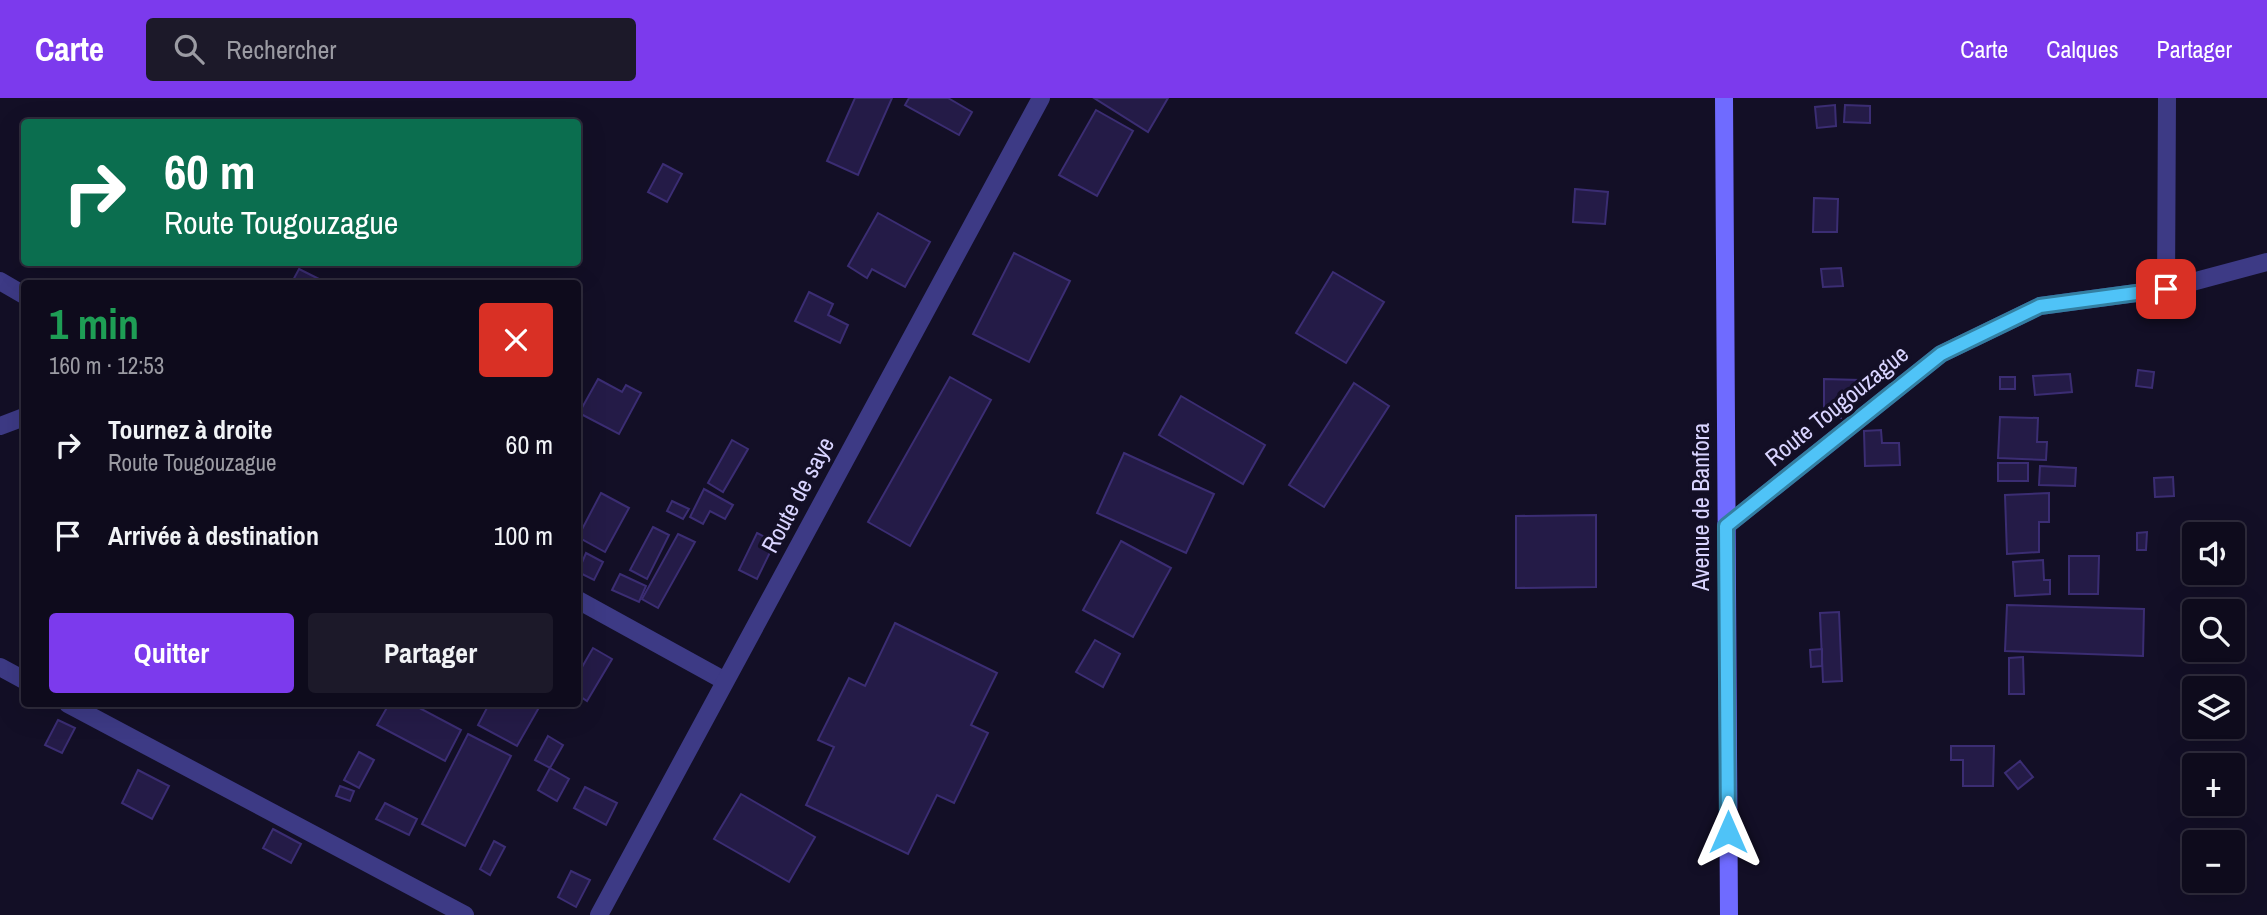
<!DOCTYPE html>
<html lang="fr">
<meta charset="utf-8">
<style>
:root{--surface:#0e0b1c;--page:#1c1929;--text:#f1f3f6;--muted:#9b9ba3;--line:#2e2b3b;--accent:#7c3aed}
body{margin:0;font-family:"Archivo Narrow",sans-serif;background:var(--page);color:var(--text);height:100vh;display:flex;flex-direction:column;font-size:26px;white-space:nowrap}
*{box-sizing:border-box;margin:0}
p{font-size:23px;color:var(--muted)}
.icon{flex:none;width:38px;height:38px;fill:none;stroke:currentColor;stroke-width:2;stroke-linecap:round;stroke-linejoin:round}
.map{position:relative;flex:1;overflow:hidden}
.sheet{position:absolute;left:21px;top:182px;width:560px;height:427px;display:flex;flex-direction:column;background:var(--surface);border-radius:7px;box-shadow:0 7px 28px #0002,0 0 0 2px var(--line)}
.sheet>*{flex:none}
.guide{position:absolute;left:21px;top:21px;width:560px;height:147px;border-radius:7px;box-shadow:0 7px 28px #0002,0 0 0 2px var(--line);background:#0b6e4f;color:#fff;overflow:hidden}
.fabs{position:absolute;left:2182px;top:424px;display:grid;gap:14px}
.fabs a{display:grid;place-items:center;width:63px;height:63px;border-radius:7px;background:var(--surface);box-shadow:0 7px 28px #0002,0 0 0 2px var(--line);font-size:35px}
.pin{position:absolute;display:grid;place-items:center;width:60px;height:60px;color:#fff;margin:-30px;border-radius:14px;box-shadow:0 4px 10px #0006}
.me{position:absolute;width:77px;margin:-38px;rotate:0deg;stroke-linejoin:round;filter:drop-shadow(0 0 5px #0008)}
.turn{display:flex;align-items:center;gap:24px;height:147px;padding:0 28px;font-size:32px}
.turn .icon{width:91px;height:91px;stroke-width:2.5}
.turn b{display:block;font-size:49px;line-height:60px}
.round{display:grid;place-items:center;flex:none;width:74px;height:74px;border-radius:7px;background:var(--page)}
.headline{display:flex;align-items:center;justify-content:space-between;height:119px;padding:0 28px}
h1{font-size:42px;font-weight:700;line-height:52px;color:#1e9e55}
.primary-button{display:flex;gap:14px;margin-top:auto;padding:14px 28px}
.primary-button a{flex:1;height:80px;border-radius:7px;background:var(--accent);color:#fff;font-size:28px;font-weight:700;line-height:80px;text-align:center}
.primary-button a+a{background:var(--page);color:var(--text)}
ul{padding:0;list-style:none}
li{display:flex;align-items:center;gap:21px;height:91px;padding:0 28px}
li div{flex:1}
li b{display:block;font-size:26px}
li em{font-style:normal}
header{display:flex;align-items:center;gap:42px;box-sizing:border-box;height:98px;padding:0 35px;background:var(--accent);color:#fff}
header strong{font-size:33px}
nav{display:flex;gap:38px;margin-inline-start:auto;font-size:24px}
.search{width:490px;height:63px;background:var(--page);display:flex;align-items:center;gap:18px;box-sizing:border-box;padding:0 24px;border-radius:7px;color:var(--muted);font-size:26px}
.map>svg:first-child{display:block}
.building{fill:#241b47;stroke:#3b2d73;stroke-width:2}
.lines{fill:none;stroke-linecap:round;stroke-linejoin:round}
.street{stroke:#3d3a85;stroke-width:18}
.secondary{stroke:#6f6bff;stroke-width:18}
.route-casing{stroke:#337fa1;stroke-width:18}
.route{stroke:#4fc3f7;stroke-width:12}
.labels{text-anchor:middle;stroke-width:7;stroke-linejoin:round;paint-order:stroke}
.street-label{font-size:24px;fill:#d9d4ff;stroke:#130f26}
</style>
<header>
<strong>Carte</strong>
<div class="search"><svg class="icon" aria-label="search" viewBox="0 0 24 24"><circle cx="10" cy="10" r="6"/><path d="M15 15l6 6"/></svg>Rechercher</div>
<nav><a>Carte</a><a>Calques</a><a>Partager</a></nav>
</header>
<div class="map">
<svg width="2267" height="817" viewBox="0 0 2267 817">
<rect width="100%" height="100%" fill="#130f26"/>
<g class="building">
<path d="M 855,0 L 892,0 L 858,77 L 827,63 Z"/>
<path d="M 909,0 L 948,0 L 972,14 L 959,37 L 905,7 Z"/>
<path d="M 1094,0 L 1168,0 L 1148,34 Z"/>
<path d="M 1835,7 L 1836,28 L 1817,30 L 1815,9 Z"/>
<path d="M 1845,7 L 1870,8 L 1870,25 L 1844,24 Z"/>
<path d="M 1096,12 L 1133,33 L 1097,98 L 1059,77 Z"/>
<path d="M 663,66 L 682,76 L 667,104 L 648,94 Z"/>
<path d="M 1575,91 L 1608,94 L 1605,126 L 1573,124 Z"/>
<path d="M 1814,100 L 1838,101 L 1837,134 L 1813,134 Z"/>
<path d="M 878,115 L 930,144 L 905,189 L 872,171 L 867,180 L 848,168 Z"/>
<path d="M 1014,155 L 1070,183 L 1029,264 L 973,236 Z"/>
<path d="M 1841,170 L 1843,188 L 1823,189 L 1821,171 Z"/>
<path d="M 299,171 L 319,181 L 316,186 L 291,186 Z"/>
<path d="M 1333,174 L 1384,204 L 1346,265 L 1296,235 Z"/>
<path d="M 809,194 L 833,206 L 828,217 L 848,227 L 840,245 L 795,223 Z"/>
<path d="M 2138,272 L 2154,274 L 2152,290 L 2136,288 Z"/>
<path d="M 2070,276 L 2072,294 L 2035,297 L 2033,278 Z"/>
<path d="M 950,279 L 991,302 L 910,448 L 868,424 Z"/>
<rect x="2000" y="279" width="15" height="12"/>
<path d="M 598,281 L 622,294 L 626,287 L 641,295 L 619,336 L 579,315 Z"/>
<path d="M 1824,281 L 1860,282 L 1860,302 L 1841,301 L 1841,320 L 1824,320 Z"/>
<path d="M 1354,285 L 1389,308 L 1324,409 L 1289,387 Z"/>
<path d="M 1181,298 L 1265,347 L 1243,386 L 1159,337 Z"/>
<path d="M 2000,319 L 2038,320 L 2037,344 L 2047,344 L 2046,362 L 1998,360 Z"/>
<path d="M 1881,332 L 1882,345 L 1899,345 L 1900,367 L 1865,368 L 1864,333 Z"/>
<path d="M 732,342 L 748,351 L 723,394 L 708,385 Z"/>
<path d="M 1124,355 L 1214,396 L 1186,455 L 1097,415 Z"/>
<rect x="1998" y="365" width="30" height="18"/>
<path d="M 2040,368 L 2076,370 L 2075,388 L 2039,387 Z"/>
<path d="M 2173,379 L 2174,398 L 2155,399 L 2154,380 Z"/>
<path d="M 704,391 L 733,407 L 725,421 L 710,413 L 703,426 L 690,419 Z"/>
<path d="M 601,395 L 629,410 L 605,454 L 578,439 Z"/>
<path d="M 2049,395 L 2049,424 L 2039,424 L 2039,454 L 2007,456 L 2005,397 Z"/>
<path d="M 672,403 L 689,411 L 683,421 L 667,413 Z"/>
<path d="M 1596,417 L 1596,489 L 1516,490 L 1516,418 Z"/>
<path d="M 653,429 L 669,437 L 647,481 L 630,472 Z"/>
<path d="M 2147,434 L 2146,452 L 2137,452 L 2137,435 Z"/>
<path d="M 757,435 L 775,444 L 757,481 L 739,472 Z"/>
<path d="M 678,436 L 695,444 L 658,510 L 642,501 Z"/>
<path d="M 1121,443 L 1171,470 L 1133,539 L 1083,512 Z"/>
<path d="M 586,455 L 603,464 L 594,482 L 578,474 Z"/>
<path d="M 2069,458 L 2099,458 L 2098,496 L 2069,496 Z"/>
<path d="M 2043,462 L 2044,482 L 2050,482 L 2050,496 L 2015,498 L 2013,464 Z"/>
<path d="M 620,476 L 646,488 L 639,504 L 612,492 Z"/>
<path d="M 2007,507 L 2144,511 L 2143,558 L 2005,553 Z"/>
<path d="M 1839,514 L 1842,583 L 1823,584 L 1820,515 Z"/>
<path d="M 895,525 L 997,575 L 971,627 L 988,635 L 954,705 L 937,697 L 908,756 L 806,707 L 834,649 L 818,642 L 849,580 L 865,588 Z"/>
<path d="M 1095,542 L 1120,556 L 1103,589 L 1076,574 Z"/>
<path d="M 593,550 L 612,561 L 587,603 L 578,597 L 578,576 Z"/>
<path d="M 1822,551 L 1822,568 L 1811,569 L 1810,552 Z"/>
<path d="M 2023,559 L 2024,596 L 2009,596 L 2009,560 Z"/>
<path d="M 389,606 L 412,606 L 461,632 L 445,663 L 377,627 Z"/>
<path d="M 489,606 L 541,606 L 517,648 L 478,627 Z"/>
<path d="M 58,622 L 75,630 L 62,655 L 45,647 Z"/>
<path d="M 468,636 L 511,658 L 465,748 L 422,726 Z"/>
<path d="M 548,638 L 563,647 L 550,670 L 535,662 Z"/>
<path d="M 1951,648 L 1994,648 L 1993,688 L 1963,688 L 1963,662 L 1951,662 Z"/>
<path d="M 359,654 L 374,662 L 359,690 L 344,682 Z"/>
<path d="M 2020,663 L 2033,679 L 2018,691 L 2005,675 Z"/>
<path d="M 550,670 L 569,681 L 557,703 L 538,692 Z"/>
<path d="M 138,672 L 169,688 L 152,721 L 122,705 Z"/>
<path d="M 340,688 L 354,693 L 350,703 L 336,698 Z"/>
<path d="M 585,689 L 617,705 L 606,727 L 574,710 Z"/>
<path d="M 741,696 L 815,739 L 789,784 L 714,741 Z"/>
<path d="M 385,705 L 417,721 L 409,737 L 376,721 Z"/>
<path d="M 273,731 L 301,746 L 291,765 L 263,750 Z"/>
<path d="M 494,743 L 505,749 L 490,777 L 480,771 Z"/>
<path d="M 571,773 L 590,782 L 576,809 L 558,799 Z"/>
</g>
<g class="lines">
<g class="street">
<path d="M 0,183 L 24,197"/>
<path d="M 2166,191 L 2167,0"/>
<path d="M 0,328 L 24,319"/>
<path d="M 1726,428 L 1941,256 L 2040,208 L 2166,191 L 2267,164"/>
<path d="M 578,502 L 725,583"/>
<path d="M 0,569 L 24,582"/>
<path d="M 68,606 L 465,817"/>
<path d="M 599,817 L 1041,0"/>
</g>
<path class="secondary" d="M 1724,0 L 1729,817"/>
</g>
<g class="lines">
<g class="route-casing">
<path id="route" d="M 1728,734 L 1726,428 L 1941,256 L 2040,208 L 2166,191"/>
</g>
<use href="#route" class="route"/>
</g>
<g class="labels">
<g class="street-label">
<text transform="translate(1837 308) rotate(-39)" y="8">Route Tougouzague</text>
<text transform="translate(798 397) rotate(-62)" y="8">Route de saye</text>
<text transform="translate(1701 409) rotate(-90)" y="8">Avenue de Banfora</text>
</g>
</g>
</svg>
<div class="fabs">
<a><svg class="icon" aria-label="sound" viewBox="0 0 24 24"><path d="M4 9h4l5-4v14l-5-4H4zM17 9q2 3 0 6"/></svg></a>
<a><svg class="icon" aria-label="search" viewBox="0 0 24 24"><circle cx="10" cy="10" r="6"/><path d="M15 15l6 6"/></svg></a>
<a><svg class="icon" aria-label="layers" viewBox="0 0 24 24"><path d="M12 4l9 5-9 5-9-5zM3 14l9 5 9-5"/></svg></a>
<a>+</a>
<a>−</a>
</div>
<div class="pin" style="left:2166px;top:191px;background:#d93025"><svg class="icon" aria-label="arrive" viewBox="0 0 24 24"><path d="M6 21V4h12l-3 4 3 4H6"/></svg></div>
<svg class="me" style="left:1728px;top:734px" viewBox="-20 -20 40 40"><path d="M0-17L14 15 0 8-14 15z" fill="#4fc3f7" stroke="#fff" stroke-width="4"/></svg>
<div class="guide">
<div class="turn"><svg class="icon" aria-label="right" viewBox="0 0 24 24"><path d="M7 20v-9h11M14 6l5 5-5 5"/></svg><div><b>60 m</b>Route Tougouzague</div></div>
</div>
<section class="sheet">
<div class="headline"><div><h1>1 min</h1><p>160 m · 12:53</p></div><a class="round" style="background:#d93025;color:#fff"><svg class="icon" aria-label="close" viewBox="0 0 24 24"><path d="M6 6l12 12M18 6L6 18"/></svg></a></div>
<ul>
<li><svg class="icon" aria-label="right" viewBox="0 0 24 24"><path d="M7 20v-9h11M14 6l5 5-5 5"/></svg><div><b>Tournez à droite</b><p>Route Tougouzague</p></div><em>60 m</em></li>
<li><svg class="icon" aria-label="arrive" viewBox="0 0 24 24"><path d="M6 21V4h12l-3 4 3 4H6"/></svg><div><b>Arrivée à destination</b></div><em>100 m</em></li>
</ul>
<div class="primary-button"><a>Quitter</a><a>Partager</a></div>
</section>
</div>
